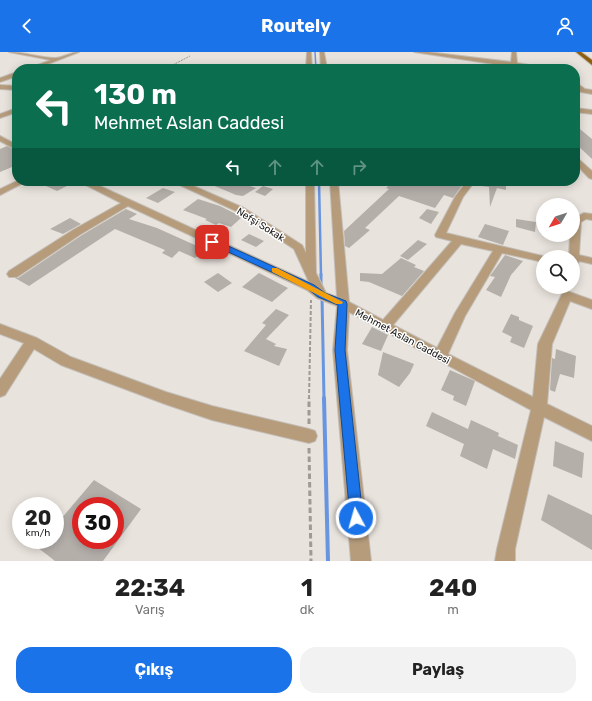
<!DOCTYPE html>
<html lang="tr">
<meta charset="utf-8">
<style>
:root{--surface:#fff;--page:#f2f2f2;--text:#222;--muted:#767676;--accent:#1a73e8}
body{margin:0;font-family:Rubik,sans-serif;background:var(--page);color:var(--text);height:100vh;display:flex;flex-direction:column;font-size:15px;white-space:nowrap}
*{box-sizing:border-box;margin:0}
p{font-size:13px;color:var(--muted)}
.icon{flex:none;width:22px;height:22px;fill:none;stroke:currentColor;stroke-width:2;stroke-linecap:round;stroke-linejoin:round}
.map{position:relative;height:509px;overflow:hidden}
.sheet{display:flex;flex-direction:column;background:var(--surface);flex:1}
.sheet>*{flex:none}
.banner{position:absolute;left:12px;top:12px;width:568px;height:122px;border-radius:16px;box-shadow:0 2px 10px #0003;background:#0b6e4f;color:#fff;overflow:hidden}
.needle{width:26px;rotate:231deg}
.controls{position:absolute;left:536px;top:146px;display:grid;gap:8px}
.controls a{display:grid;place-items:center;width:44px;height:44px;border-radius:50%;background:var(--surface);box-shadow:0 2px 10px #0003;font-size:20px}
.speed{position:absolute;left:12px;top:445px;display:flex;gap:8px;font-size:20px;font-weight:700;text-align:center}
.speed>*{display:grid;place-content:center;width:52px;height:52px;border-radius:50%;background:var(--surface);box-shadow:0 2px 10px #0003;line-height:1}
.speed small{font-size:10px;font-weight:400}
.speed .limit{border:6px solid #d22;background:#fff;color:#111}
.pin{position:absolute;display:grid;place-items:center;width:34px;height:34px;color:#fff;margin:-17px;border-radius:8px;box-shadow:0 2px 6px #0006}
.me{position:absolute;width:44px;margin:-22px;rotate:354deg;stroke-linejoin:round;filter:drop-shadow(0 0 3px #0008)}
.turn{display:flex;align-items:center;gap:14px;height:84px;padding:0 16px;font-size:18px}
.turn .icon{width:52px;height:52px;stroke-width:2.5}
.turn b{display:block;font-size:28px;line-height:34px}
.lanes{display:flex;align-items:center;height:38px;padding:0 16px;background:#0003;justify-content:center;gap:20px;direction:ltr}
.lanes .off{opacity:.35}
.eta{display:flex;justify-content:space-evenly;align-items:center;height:68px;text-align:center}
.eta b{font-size:24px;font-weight:700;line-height:28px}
.cta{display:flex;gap:8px;margin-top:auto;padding:8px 16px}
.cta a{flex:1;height:46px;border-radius:16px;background:var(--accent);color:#fff;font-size:16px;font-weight:700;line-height:46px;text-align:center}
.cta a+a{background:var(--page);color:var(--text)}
header{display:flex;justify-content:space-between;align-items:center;height:52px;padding:0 16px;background:var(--accent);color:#fff;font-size:18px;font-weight:700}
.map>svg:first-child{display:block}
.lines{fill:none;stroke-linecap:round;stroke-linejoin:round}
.stream-far3{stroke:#6895e0;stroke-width:1.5}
.stream-far2{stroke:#6895e0;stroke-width:2.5}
.stream-far1{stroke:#6895e0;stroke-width:3}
.stream{stroke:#6895e0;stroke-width:4}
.building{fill:#b5afaa;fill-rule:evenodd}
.minor-casing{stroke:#c3beb8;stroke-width:2}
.major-casing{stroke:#c3beb8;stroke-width:2}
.path-far2{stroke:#9e9a95;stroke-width:1;stroke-dasharray:2 1;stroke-linecap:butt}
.path-far1{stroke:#9e9a95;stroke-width:2;stroke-dasharray:4 2;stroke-linecap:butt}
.path{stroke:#9e9a95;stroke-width:3;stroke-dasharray:5.5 3;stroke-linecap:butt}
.minor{fill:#b69c7b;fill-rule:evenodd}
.major{fill:#8c5f10;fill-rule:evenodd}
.route{fill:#1a73e8;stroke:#114b97}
.slow{fill:#f59e0b}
.labels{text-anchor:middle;stroke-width:3;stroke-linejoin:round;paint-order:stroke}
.street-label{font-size:10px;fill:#151311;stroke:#fff}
</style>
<header><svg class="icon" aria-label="back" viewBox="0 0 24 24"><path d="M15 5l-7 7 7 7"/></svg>Routely<svg class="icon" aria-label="person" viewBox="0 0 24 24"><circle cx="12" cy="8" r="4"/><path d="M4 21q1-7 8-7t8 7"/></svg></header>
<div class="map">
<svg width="592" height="509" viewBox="0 0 592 509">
<rect width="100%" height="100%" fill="#e9e3dd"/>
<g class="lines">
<path class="stream-far3" d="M 315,0 L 316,17"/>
<path class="stream-far2" d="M 319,129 L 321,223"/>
<g class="stream-far1">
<path d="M 321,222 L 321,235"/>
<path d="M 322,245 L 324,347"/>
</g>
<path class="stream" d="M 324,346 L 328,509"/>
</g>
<g class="building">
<path d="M 575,73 L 592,87 L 592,107 L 575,91 Z"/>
<path d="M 7,94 L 17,99 L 17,113 L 0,120 L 0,97 Z"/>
<path d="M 35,129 L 77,129 L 57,139 Z"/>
<path d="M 203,129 L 235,129 L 256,136 L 243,144 L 236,143 Z"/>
<path d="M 394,129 L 465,129 L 453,146 L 444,143 L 435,156 L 399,144 L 365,176 L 370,178 L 349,196 L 345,194 L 344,179 L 389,137 L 386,136 Z"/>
<path d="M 482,129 L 506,129 L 506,138 L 497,136 L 490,155 L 489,135 L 482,134 Z"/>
<path d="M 263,134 L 273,137 L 265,144 L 255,140 Z"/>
<path d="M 163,136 L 175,140 L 158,151 L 146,146 Z"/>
<path d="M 198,147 L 220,154 L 242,165 L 231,175 L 219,171 L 216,173 L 205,168 L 207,167 L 183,158 Z"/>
<path d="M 126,157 L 137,162 L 129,167 L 157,176 L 206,198 L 195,206 L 179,199 L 172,206 L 162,201 L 165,198 L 115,177 L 29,234 L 15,226 L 18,226 L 82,183 Z"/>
<path d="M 427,157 L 439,160 L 431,172 L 419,166 Z"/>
<path d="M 70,166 L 81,172 L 63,182 L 50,177 Z"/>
<path d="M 516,167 L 536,170 L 535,180 L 516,175 Z"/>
<path d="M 485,172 L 509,179 L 503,193 L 478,185 Z"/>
<path d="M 249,182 L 264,189 L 256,195 L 241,188 Z"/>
<path d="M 418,188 L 427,192 L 408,208 L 400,204 Z"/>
<path d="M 505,203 L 523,209 L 511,223 L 501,245 L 486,238 L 495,225 L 490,224 Z"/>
<path d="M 401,206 L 416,213 L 414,215 L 424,219 L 402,244 L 369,230 L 360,229 L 360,221 L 382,222 Z"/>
<path d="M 218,221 L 232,231 L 218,240 L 204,230 Z"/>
<path d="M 259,221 L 288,236 L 272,250 L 242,235 Z"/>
<path d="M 276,257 L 289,263 L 266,287 L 276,292 L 274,294 L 287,297 L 279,314 L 244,299 L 266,273 L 262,271 Z"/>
<path d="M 511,262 L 519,265 L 519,268 L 533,274 L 524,296 L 510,290 L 512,285 L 502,280 Z"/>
<path d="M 372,275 L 388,283 L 381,299 L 362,292 Z"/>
<path d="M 556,297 L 576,304 L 574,326 L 560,322 L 555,340 L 550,338 L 552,306 L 555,307 Z"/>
<path d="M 383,300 L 414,312 L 410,321 L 399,335 L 378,323 Z"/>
<path d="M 450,318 L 475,329 L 466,354 L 453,348 L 454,344 L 441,338 Z"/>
<path d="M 432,360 L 468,377 L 471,368 L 499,381 L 498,384 L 518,393 L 515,407 L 493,397 L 487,417 L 460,404 L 464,392 L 426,374 Z"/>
<path d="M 555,389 L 584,401 L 582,426 L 553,414 Z"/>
<path d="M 94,428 L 141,457 L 103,509 L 55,509 L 37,495 L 43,488 L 55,488 L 55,474 ZM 81,454 L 115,454 L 115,488 L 81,488 Z"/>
<path d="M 548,442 L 592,463 L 592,498 L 541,468 Z"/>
</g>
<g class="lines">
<g class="minor-casing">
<g id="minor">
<path d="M 9,0 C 24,0 40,6 55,6 C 63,6 71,0 79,0 L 35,17 L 27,17 L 51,8 Z"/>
<path d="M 307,0 L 311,0 L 312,17 L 306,17 Z"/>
<path d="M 320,0 L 324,0 L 327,17 L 321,17 Z"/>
<path d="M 414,0 L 428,0 L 511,10 L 512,0 L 516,0 L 517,11 L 554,17 L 514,15 Z"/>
<path d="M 17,20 L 17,24 L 0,30 L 0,26 Z"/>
<path d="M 575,30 L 585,37 L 592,38 L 592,42 L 581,40 L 575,35 Z"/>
<path d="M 0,33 L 17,34 L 17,38 L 0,37 Z"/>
<path d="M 17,56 L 17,60 L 0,66 L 0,62 Z"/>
<path d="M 575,56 L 592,58 L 592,62 L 575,60 Z"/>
<path d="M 0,84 L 17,93 L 17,98 L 0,89 Z"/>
<path d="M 575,104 L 592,119 L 592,127 L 589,126 L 575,111 Z"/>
<path d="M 17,129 L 27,129 L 0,143 L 0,137 Z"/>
<path d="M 78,129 L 89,129 L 309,230 L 294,197 L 238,160 L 171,129 L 182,129 L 244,156 L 302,193 L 306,201 L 306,129 L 314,129 L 316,221 L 326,241 L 337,245 L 330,129 L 338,129 L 349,250 L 383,268 L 452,189 L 436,185 L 435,183 L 455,145 L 467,129 L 475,129 L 463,145 L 446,181 L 547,205 L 543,205 L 543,210 L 502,201 L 465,264 L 448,302 L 533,345 L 538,292 L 563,240 L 567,239 L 592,248 L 592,257 L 570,249 L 552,292 L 547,352 L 592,374 L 592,389 L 544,365 L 515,497 L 515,509 L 495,509 L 497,497 L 531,358 L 349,260 L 347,298 L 371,509 L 351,509 L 333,298 L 337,254 L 317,246 L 307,238 L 128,154 L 81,182 L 17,225 L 9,225 L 7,222 L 9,219 L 73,178 L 121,151 ZM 461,192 L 493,199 L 455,261 L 437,296 L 393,273 Z"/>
<path d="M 584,161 L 592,162 L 592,168 L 586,167 L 581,170 L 579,203 L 592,206 L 592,212 L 579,209 L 577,215 L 573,216 L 573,205 L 569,205 L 570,183 L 573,183 L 573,167 Z"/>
<path d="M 0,272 L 37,286 L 71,305 L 166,340 L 212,354 L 309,377 L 315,379 L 317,384 L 315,389 L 309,391 L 212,368 L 165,352 L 61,313 L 34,297 L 5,343 L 0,345 L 0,327 L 24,291 L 0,282 Z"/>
</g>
</g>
<g class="major-casing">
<path id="major" d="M 576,0 L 581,0 L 592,8 L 592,13 Z"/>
</g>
<path class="path-far2" d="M 165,17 L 190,4"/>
<path class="path-far1" d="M 309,347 L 311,248"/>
<g class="path">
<path d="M 309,372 L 309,346"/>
<path d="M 309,396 L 311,509"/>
</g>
<use href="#minor" class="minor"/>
<use href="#major" class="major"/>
</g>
<path class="route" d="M 209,188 L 215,188 L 314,233 L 325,241 L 346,249 L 347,252 L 345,298 L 363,466 L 361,471 L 356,473 L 352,471 L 350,466 L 335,298 L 338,253 L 318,245 L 308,237 L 209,191 Z"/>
<path class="slow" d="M 272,216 L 277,216 L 343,250 L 342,252 L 336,252 L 272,220 Z"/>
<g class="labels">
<g class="street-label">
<text transform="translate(261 172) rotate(32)" y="4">Nefşi Sokak</text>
<text transform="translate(403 284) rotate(28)" y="4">Mehmet Aslan Caddesi</text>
</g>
</g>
</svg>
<div class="controls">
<a><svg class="needle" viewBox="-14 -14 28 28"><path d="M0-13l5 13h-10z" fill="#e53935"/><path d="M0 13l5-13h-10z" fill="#767676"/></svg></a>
<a><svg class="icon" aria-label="search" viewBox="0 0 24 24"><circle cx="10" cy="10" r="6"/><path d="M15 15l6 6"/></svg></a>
</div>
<div class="speed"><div>20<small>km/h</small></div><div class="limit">30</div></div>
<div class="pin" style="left:212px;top:190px;background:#d93025"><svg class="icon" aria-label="arrive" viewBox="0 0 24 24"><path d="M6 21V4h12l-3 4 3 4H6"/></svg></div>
<svg class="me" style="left:356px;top:466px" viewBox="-20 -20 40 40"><circle r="17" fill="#1a73e8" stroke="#fff" stroke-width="3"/><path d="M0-11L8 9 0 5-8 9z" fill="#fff"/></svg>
<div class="banner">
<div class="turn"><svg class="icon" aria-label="left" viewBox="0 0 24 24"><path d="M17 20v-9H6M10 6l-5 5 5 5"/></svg><div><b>130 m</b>Mehmet Aslan Caddesi</div></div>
<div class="lanes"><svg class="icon" aria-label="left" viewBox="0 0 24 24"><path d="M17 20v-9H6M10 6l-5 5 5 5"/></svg><svg class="icon off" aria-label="ahead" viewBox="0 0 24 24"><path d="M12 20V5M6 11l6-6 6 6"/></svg><svg class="icon off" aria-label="ahead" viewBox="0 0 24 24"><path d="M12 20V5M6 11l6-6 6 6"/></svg><svg class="icon off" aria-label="right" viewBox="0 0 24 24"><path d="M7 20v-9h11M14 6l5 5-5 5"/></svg></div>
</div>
</div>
<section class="sheet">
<div class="eta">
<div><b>22:34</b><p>Varış</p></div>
<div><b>1</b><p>dk</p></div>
<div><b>240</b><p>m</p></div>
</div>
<div class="cta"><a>Çıkış</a><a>Paylaş</a></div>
</section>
